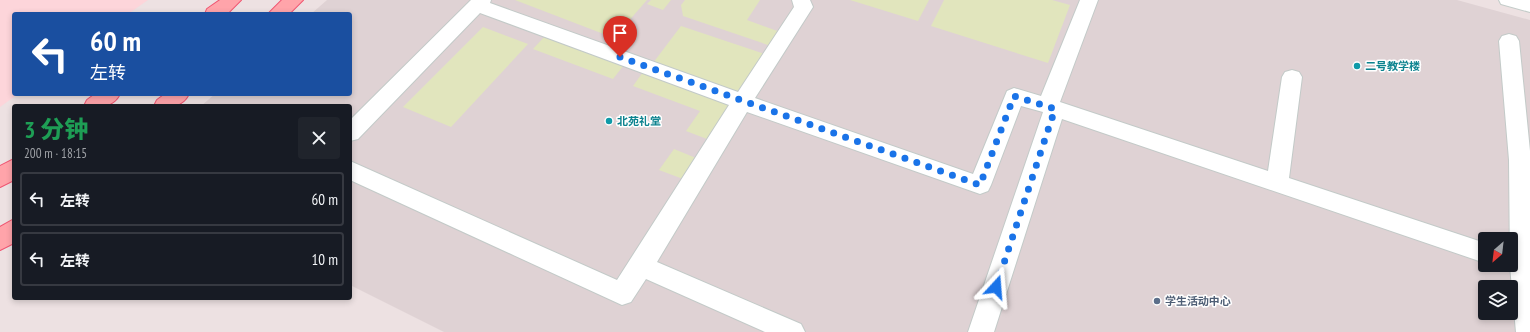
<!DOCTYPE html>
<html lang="zh">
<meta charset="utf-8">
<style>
:root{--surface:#171b24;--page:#20242c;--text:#f1f3f6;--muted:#9ea1a6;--line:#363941}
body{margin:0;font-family:"PT Sans Narrow","Noto Sans SC",sans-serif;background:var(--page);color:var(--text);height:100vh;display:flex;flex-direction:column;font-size:15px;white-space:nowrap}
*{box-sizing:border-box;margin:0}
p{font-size:13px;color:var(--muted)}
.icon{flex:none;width:22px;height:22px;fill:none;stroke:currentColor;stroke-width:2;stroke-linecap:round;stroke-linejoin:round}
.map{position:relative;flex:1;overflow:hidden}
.details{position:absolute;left:12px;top:104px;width:340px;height:196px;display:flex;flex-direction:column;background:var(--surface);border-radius:4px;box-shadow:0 2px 6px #0003}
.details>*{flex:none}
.guide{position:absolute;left:12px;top:12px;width:340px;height:84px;border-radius:4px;box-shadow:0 2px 6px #0003;background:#1a4fa0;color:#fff;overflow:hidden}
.needle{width:26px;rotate:208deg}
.buttons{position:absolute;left:1478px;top:232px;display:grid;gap:8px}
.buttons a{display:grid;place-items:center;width:40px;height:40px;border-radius:4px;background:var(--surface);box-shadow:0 2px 6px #0003;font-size:20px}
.pin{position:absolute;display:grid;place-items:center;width:34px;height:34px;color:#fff;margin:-41px -17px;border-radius:50% 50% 50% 0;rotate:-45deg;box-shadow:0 0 4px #0007}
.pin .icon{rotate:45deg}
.me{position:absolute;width:44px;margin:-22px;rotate:19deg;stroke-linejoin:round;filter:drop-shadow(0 0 3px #0008)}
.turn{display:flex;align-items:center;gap:14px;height:84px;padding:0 12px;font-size:18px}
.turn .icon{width:52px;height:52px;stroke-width:2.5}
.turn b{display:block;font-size:28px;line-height:34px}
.round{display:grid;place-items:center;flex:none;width:42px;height:42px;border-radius:4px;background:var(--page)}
.overview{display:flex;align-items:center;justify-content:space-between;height:68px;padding:0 12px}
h1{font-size:24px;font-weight:800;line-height:30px;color:#1e9e55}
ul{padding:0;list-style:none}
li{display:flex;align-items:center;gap:12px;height:54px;margin:0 8px 6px;padding:0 4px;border:2px solid var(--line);border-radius:4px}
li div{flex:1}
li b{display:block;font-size:15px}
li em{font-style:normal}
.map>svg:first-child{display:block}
.commercial{fill:#fdd5da}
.education{fill:#dfd2d4;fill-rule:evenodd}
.green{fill:#e1e5bd}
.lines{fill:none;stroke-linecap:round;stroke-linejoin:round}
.street-casing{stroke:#c3cac8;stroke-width:2}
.secondary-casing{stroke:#c3ccc9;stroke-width:2}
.primary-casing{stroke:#f05672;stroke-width:2}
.street{fill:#fff;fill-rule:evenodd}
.secondary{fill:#fff;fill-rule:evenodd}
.primary{fill:#ffa4aa;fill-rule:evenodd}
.route{stroke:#1a73e8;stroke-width:7;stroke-dasharray:0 12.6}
.culture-dot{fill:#0f9aa8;stroke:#fff;stroke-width:1.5}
.service-dot{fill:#5c6f8a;stroke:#fff;stroke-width:1.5}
.labels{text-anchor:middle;stroke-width:3;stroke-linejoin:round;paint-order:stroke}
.culture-label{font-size:11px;font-weight:bold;fill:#0d838f;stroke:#fff;text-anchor:start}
.service-label{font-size:11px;font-weight:bold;fill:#4e5e75;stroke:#fff;text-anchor:start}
</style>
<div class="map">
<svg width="1530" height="332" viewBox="0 0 1530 332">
<rect width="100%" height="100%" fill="#ede1e2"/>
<path class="commercial" d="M 0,0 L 148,0 L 128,14 L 14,14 L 14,94 L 18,94 L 0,107 Z"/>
<path class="education" d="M 327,0 L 1457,0 L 1530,20 L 1530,332 L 444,332 L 350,285 L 350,106 L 201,106 L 215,94 L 350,94 L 350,14 L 311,14 ZM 1485,239 L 1511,239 L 1511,265 L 1485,265 ZM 1485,287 L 1511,287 L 1511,313 L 1485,313 Z"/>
<g class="green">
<path d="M 515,0 L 647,0 L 614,38 Z"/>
<path d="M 651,0 L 671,0 L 663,10 L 647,4 Z"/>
<path d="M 685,0 L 760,0 L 747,20 L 783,33 L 774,47 L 683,16 L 681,5 Z"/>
<path d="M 850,0 L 929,0 L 918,21 Z"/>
<path d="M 944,0 L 1052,0 L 1070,5 L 1048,63 L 931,26 Z"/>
<path d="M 681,26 L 768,55 L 743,95 L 653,63 Z"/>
<path d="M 483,27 L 528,44 L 451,127 L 403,107 Z"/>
<path d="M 545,36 L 624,65 L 613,79 L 533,49 Z"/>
<path d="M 643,72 L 730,104 L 707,139 L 686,131 L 700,111 L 633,86 Z"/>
<path d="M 674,149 L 696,158 L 683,179 L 659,170 Z"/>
</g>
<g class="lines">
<g class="street-casing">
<g id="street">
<path d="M 471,0 L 491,0 L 490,3 L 738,92 L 794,7 L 792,0 L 810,0 L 813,7 L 755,98 L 973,174 L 1007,91 L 1014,88 L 1041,96 L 1080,0 L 1098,0 L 1060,102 L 1268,171 L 1282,77 L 1285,72 L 1292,70 L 1299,72 L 1302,77 L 1289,178 L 1485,243 L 1485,263 L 1062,119 L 994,332 L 968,332 L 1043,112 L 1021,106 L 991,185 L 988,191 L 980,194 L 747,112 L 657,262 L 801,324 L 805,332 L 765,332 L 646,279 L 631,302 L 622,305 L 350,180 L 350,161 L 617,280 L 729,105 L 480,13 L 358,139 L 350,141 L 350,120 Z"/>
<path d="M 1509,34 L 1516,36 L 1519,41 L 1530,151 L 1530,332 L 1516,332 L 1510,266 L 1509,160 L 1499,41 L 1502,36 Z"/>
</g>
</g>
<g class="secondary-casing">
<path id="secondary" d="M 1499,0 L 1530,0 L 1530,12 L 1501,4 Z"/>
</g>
<g class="primary-casing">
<g id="primary">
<path d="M 220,0 L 241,0 L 227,14 L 205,14 L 207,9 Z"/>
<path d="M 282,0 L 303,0 L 289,14 L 268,14 Z"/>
<path d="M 95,94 L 120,94 C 112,109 99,106 84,106 L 87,100 Z"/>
<path d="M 165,94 L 189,94 C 181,109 169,106 154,106 L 157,100 Z"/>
<path d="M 14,159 L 14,180 L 0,187 L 0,166 Z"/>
<path d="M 14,219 L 14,243 L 0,250 L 0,227 Z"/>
</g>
</g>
<use href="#street" class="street"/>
<use href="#secondary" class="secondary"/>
<use href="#primary" class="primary"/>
</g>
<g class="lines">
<path class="route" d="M 620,57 L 980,185 L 1014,96 L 1055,109 L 996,287"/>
</g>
<g class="culture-dot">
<circle cx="1357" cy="66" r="4"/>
<circle cx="609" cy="121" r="4"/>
</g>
<circle class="service-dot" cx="1157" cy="301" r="4"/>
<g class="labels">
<g class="culture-label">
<text x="1365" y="70">二号教学楼</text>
<text x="617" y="125">北苑礼堂</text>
</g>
<g class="service-label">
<text x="1165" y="305">学生活动中心</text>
</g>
</g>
</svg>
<div class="buttons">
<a><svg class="needle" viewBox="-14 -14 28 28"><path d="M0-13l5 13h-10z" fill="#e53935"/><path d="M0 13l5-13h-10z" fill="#9ea1a6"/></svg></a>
<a><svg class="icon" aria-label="layers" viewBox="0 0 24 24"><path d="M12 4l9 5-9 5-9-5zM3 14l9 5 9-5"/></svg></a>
</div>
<div class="pin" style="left:620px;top:57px;background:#d93025"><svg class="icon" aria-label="arrive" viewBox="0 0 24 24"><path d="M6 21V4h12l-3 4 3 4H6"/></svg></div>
<svg class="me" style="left:996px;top:287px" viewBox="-20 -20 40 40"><path d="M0-17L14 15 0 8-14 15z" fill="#1a73e8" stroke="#fff" stroke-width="4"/></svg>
<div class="guide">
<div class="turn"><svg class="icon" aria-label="left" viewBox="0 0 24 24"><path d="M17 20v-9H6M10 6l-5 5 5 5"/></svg><div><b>60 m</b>左转</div></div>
</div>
<section class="details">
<div class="overview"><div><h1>3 分钟</h1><p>200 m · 18:15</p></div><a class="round"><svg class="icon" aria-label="close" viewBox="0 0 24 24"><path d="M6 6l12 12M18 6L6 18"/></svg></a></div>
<ul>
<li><svg class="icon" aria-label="left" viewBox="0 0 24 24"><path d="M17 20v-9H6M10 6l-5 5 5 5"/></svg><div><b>左转</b></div><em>60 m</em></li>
<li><svg class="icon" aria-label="left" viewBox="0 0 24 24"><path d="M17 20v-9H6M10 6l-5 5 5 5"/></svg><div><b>左转</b></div><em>10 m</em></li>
</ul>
</section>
</div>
